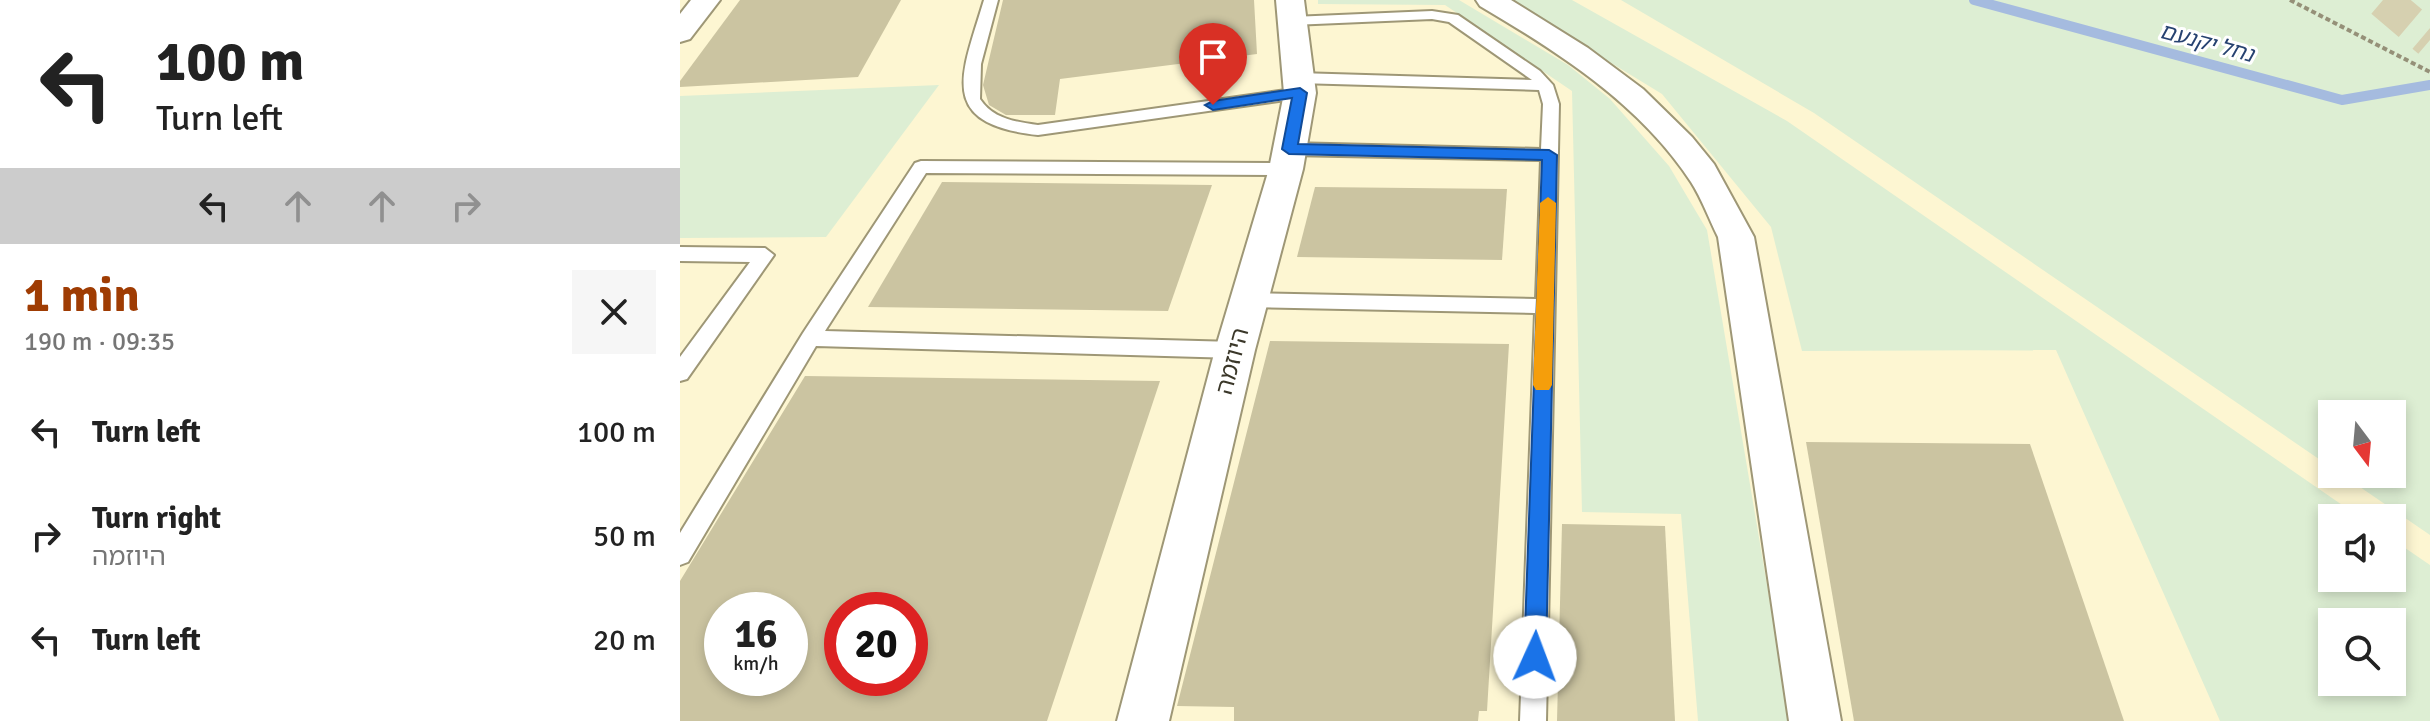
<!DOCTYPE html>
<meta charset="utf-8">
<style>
:root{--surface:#fff;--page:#f6f6f6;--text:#222;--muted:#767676;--accent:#9f3c03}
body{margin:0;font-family:Signika,"Noto Sans Hebrew",sans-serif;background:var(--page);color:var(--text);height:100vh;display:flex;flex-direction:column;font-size:30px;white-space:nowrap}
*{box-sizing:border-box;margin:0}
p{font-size:26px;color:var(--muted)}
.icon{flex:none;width:44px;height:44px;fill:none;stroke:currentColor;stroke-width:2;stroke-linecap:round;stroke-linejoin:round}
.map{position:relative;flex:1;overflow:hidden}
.panel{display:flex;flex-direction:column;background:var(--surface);width:680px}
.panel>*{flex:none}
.top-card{background:#fff;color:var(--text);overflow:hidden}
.needle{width:52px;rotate:164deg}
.fabs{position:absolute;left:1638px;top:400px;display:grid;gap:16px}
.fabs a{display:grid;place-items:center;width:88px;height:88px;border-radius:0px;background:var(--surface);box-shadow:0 4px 12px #0003;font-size:40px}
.speed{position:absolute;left:24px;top:592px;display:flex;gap:16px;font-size:40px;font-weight:700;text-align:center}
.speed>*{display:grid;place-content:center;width:104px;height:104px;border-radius:50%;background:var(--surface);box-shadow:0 4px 12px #0003;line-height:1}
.speed small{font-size:20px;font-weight:400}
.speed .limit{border:12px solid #d22;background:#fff;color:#111}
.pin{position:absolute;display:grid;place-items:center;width:68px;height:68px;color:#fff;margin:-82px -34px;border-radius:50% 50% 50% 0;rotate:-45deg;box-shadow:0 0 8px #0007}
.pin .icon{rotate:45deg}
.me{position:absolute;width:88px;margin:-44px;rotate:2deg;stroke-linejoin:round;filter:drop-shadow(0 0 6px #0008)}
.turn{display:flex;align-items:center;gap:28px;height:168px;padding:0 24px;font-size:36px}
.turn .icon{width:104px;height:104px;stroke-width:2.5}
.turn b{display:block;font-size:56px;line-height:68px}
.lanes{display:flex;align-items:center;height:76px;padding:0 24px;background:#0003;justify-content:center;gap:40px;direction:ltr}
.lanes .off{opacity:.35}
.round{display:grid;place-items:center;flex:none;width:84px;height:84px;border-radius:0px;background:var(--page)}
.summary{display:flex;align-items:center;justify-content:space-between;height:136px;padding:0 24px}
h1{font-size:48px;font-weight:700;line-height:60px;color:var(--accent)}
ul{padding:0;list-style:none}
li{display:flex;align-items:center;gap:24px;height:104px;padding:0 24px}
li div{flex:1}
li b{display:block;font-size:30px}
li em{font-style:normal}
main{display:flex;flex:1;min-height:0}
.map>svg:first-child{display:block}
.green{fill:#ddeed3;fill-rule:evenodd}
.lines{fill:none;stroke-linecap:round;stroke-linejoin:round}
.stream{stroke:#a5bbdf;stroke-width:10}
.building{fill:#cbc4a1;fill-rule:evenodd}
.motorway-tunnel{stroke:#d6d0b0;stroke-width:36;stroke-dasharray:36 18;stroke-linecap:butt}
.service-casing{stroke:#9e9776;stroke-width:4}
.minor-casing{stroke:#9e9776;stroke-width:4}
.path{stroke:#959078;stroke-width:4;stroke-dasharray:5 3;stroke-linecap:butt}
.service{fill:#fff;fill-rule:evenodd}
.minor{fill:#fff;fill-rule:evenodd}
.route{fill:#1a73e8;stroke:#114b97;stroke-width:2}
.slow{fill:#f59e0b}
.labels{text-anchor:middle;stroke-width:6;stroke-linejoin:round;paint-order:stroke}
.far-water-label{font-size:22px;font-style:italic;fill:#264270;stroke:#fff}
.street-label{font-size:24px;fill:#3a3729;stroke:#fff}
</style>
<main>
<section class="panel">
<div class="top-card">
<div class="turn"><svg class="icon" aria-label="left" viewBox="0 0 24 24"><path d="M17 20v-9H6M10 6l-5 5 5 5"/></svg><div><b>100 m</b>Turn left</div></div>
<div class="lanes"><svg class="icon" aria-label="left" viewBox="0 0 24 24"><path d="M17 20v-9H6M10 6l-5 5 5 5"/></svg><svg class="icon off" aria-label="ahead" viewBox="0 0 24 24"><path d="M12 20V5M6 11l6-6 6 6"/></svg><svg class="icon off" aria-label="ahead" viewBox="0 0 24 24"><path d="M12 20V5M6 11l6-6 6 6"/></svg><svg class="icon off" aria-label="right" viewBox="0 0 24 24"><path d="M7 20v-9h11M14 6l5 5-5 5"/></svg></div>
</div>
<div class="summary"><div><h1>1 min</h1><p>190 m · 09:35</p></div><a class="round"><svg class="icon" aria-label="close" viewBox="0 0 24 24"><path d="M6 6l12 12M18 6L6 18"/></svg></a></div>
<ul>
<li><svg class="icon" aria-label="left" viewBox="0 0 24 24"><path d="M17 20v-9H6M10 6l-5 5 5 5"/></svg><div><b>Turn left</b></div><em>100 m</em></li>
<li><svg class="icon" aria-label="right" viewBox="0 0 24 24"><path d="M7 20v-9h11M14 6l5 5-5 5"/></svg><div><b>Turn right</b><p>היוזמה</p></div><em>50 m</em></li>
<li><svg class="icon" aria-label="left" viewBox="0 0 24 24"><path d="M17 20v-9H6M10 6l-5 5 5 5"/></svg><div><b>Turn left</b></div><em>20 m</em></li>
</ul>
</section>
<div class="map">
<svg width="1750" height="721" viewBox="0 0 1750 721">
<rect width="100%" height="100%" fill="#fdf6d2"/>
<g class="green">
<path d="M 638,0 L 779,0 L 888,65 L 930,99 L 989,166 L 1027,230 L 1110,721 L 1018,721 L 1001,514 L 902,512 L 892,91 L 765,5 L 638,4 Z"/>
<path d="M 828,0 L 892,0 L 1107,121 L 1681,518 L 1652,518 L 1652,578 L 1712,578 L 1712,539 L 1750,565 L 1750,721 L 1540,721 L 1376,350 L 1122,351 L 1091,227 L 982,94 ZM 1652,622 L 1712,622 L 1712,682 L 1652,682 Z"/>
<path d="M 941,0 L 1750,0 L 1750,535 L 1661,474 L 1712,474 L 1712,414 L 1652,414 L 1652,468 L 1134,113 Z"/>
<path d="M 259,85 L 146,237 L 0,238 L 0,96 Z"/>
</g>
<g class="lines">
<path class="stream" d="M 1294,0 L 1662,100 L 1750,85"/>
</g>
<g class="building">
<path d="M 60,0 L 221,0 L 178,77 L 0,87 L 0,81 Z"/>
<path d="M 323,0 L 574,0 L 577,54 L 380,79 L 375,115 L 326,115 L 309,105 L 303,85 Z"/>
<path d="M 262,182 L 532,185 L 488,311 L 188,307 Z"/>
<path d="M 635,187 L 827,189 L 822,260 L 617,257 Z"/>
<path d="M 590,341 L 829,344 L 807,711 L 799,711 L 798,721 L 554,721 L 554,707 L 497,706 Z"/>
<path d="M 125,376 L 480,381 L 367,721 L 0,721 L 0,581 ZM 42,610 L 110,610 L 110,678 L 42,678 ZM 162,610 L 230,610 L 230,678 L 162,678 Z"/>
<path d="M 1126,442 L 1350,444 L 1444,721 L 1174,721 Z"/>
<path d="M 882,524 L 985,526 L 995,721 L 877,721 Z"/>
</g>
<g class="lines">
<path class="motorway-tunnel" d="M 1703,0 L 1750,40"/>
<g class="service-casing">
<g id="service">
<path d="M 304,0 L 318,0 L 301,64 L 300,99 C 313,119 336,122 358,125 L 620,88 L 628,93 L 620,98 L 358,135 C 255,124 282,74 304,0 Z"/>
<path d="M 752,11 L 778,15 L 860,71 L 873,85 L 879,104 L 866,721 L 840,721 L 855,313 L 569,307 L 559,300 L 569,293 L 856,299 L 861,160 L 609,155 L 601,149 L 609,143 L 861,149 L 863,104 L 859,90 L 618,83 L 610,78 L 618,73 L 852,80 L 769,22 L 752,19 L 612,25 L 605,21 L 612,17 Z"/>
<path d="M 241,161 L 606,163 L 614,169 L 606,175 L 246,173 L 145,331 L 555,342 L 562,344 L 565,350 L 562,356 L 555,358 L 136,346 L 8,562 L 0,565 L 0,533 L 123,333 L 235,163 Z"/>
<path d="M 0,247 L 85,248 L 94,255 L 7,379 L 0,381 L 0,357 L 70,262 L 0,261 Z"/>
</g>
</g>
<g class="minor-casing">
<g id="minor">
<path d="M 11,0 L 40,0 L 10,39 L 0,42 L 0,14 Z"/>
<path d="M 596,0 L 624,0 L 636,93 L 623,169 L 575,350 L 489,721 L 437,721 L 535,350 L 589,169 L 604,93 Z"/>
<path d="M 796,0 L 831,0 L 908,48 L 963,89 L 1012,137 L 1034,164 L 1074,237 L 1161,721 L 1109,721 L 1038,237 C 1029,219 1022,199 1011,182 C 960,104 878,52 800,6 Z"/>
</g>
</g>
<path class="path" d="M 1610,0 L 1750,72"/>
<use href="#service" class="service"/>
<use href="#minor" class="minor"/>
</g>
<path class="route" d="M 620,88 L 627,93 L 618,144 L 869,150 L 877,155 L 866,657 L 863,665 L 855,668 L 847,665 L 844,657 L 862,160 L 609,154 L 602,149 L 612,98 L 533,110 L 525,105 L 533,101 Z"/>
<path class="slow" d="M 868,197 L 876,203 L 872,385 L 869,390 L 856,390 L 853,385 L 860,203 Z"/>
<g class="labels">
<g class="far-water-label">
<text transform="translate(1527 42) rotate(15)" y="8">נחל יקנעם</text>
</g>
<g class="street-label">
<text transform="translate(552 361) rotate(-75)" y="8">היוזמה</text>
</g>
</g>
</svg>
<div class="fabs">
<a><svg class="needle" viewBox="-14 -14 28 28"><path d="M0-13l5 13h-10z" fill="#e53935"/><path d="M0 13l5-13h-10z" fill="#767676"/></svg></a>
<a><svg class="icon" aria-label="sound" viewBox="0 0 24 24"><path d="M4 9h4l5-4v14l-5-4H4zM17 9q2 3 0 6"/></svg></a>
<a><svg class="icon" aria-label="search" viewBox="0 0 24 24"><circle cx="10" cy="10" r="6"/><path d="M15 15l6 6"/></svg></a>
</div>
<div class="speed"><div>16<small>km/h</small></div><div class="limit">20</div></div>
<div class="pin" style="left:533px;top:105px;background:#d93025"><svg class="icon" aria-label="arrive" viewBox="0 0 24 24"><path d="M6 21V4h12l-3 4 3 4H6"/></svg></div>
<svg class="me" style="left:855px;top:657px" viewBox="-20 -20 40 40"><circle r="19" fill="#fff"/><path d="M0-13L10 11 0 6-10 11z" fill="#1a73e8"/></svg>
</div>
</main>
